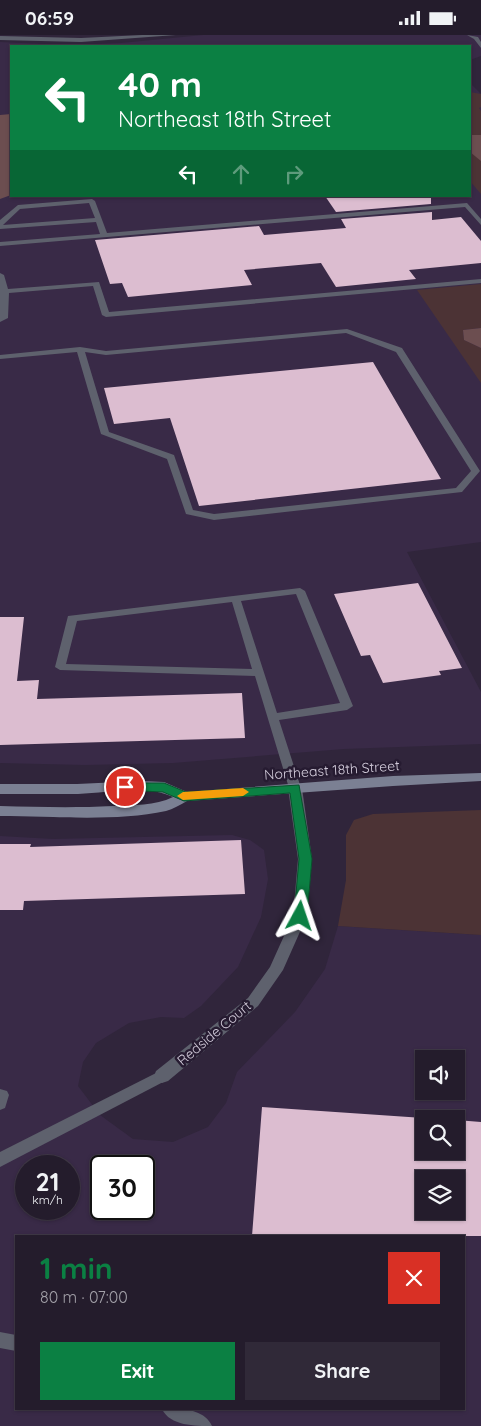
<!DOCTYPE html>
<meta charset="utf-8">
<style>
:root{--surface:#241c2c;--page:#302938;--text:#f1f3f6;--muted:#a3a1a9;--line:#413a48;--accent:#0b8043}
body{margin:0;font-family:Quicksand,sans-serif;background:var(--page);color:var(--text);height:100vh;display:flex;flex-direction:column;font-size:19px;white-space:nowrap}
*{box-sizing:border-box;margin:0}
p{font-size:16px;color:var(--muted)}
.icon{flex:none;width:28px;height:28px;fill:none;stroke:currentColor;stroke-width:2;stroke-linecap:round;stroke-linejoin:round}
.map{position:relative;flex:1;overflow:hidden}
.details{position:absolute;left:15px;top:1200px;width:450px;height:175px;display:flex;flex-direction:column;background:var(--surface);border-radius:0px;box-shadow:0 1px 4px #0004,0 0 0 1px var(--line)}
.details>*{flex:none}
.banner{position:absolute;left:10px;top:10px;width:461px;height:152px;border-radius:0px;box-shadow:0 1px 4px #0004,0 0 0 1px var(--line);background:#0b8043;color:#fff;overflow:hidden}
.buttons{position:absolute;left:415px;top:1015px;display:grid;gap:10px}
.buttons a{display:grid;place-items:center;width:50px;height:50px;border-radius:0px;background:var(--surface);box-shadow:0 1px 4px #0004,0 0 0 1px var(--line);font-size:25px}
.speed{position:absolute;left:15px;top:1120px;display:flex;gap:10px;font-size:25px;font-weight:700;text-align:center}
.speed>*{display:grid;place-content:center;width:65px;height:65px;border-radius:50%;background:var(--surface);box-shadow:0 1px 4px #0004,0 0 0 1px var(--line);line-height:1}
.speed small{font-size:12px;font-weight:400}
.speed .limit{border:2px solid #111;border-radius:8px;background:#fff;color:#111}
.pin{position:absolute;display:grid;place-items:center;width:42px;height:42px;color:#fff;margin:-21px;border:2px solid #fff;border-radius:50%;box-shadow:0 1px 5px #0007}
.me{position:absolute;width:55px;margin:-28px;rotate:5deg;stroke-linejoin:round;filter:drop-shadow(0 0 4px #0008)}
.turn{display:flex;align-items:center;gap:18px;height:105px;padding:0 25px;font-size:22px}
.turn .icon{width:65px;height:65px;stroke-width:2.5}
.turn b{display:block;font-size:35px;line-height:42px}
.lanes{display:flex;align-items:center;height:48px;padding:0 25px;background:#0003;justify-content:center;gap:25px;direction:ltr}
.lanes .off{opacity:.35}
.round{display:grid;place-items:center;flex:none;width:52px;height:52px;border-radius:0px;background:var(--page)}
.head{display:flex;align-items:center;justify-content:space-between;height:85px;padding:0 25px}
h1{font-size:30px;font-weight:800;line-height:38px;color:var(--accent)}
.primary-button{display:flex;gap:10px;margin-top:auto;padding:10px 25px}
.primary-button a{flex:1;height:58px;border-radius:0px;background:var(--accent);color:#fff;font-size:20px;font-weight:800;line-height:58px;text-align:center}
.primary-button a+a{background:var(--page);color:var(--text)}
.status{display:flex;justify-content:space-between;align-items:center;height:35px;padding:0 25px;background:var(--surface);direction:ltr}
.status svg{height:14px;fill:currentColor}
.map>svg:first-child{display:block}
.built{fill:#392a47;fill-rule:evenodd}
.green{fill:#4c3335}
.forest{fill:#6c4e50}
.building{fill:#dcbdd0;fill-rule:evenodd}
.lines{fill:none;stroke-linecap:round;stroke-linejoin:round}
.lane{fill:#5e616d;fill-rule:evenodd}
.street{fill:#5e616d;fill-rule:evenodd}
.secondary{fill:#7b8093;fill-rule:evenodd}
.route{fill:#0b8043;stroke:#07532c}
.slow{fill:#f59e0b}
.labels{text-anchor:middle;stroke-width:5;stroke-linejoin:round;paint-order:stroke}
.street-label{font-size:14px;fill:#d5cedd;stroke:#261b31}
</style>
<div class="status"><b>06:59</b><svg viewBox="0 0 49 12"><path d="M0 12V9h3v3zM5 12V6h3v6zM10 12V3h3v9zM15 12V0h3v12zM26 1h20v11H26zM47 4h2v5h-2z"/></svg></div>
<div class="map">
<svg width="481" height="1391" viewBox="0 0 481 1391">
<rect width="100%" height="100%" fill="#30253b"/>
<g class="built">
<path d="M 203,0 L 481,0 L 481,21 L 470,25 L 470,11 L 11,11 L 11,161 L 470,161 L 470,48 L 481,59 L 481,507 L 407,517 L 481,657 L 481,709 L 344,714 L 173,728 L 85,730 L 0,728 L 0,7 L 67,10 L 121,8 Z"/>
<path d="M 232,800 L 250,805 L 264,815 L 268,844 L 261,882 L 238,932 L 201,971 L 184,983 L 161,982 L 129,988 L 96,1008 L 83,1027 L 78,1051 L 100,1080 L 133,1104 L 173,1107 L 208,1092 L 226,1068 L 237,1037 L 295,977 L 325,934 L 338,891 L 481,900 L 481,1391 L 0,1391 L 0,801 L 53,804 ZM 424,1024 L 456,1024 L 456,1056 L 424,1056 ZM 424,1084 L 456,1084 L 456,1116 L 424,1116 ZM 26,1131 L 69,1131 L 69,1174 L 26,1174 ZM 101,1131 L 144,1131 L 144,1174 L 101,1174 ZM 424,1144 L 456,1144 L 456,1176 L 424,1176 ZM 16,1201 L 464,1201 L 464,1374 L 16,1374 Z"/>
</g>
<g class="green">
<path d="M 470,57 L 481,59 L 481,72 L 479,73 L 481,76 L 481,159 L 470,146 Z"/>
<path d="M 481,249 L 481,293 L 463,295 L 464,305 L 481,313 L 481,348 L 417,255 Z"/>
<path d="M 481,775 L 481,900 L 338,891 L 346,845 L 346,800 L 354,785 L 373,779 Z"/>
</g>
<g class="forest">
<path d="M 11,79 L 11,160 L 0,164 L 0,80 Z"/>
<path d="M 470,100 L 481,100 L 481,126 L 470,117 Z"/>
<path d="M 481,293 L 481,313 L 464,305 L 463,295 Z"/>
</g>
<g class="building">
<path d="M 325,161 L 431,161 L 431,169 L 336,177 Z"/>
<path d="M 432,177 L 432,185 L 461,182 L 481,206 L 481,228 L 409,235 L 416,244 L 336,252 L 321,228 L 244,235 L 252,250 L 128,262 L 122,248 L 110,249 L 95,205 L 259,191 L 264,200 L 346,193 L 341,184 Z"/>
<path d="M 373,327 L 441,444 L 199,471 L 170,383 L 114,389 L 104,353 Z"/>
<path d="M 418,548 L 462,633 L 439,636 L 441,640 L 383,648 L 370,620 L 361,621 L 334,559 Z"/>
<path d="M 0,582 L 24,582 L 17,646 L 39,645 L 37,664 L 242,658 L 245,703 L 0,710 Z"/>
<path d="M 241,805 L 245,859 L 24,866 L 23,875 L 0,875 L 0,809 L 31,809 L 30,812 Z"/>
<path d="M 262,1072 L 438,1084 L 424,1084 L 424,1116 L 456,1116 L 456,1085 L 481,1087 L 481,1201 L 252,1201 ZM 424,1144 L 456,1144 L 456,1176 L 424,1176 Z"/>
</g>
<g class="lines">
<g class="lane">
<path d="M 467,0 L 478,2 L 481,7 L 481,13 L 474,4 Z"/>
<path d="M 92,164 L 95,166 L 107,198 L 467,168 L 481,184 L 481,190 L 465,172 L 0,211 L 0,207 L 100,199 L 96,187 L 0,194 L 0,185 L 18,170 ZM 89,168 L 95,183 L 3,190 L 20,174 Z"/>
<path d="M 0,238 L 4,240 L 8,254 L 99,247 L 109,277 L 481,244 L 481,248 L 106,282 L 102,280 L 93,251 L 9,258 L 8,283 L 0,287 Z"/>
<path d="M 347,294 L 402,313 L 480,436 L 462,457 L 214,485 L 186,479 L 167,424 L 101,399 L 77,317 L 0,324 L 0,320 L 80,312 L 106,316 ZM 346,298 L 396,317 L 471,436 L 456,453 L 214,479 L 193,475 L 174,420 L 109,397 L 85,317 L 106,320 Z"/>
<path d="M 300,553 L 305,556 L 353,671 L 347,675 L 279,685 L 301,753 L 299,756 L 295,757 L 289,753 L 255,641 L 60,635 L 55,632 L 68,581 ZM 296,559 L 340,668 L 277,678 L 241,566 ZM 232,567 L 252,634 L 66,629 L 77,586 Z"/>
<path d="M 162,1035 L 167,1037 L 169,1041 L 167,1045 L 0,1132 L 0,1117 Z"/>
<path d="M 0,1054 L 7,1056 L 9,1060 L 5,1073 L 0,1075 Z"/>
<path d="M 0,1297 L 16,1300 L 16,1316 L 0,1313 Z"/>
<path d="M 162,1374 C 179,1373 204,1373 212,1391 C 195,1391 170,1391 162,1374 Z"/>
</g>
<g class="street">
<path d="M 142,0 L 176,0 L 81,7 L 0,5 L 0,1 L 81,3 Z"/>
<path d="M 295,748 L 300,750 L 302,753 L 312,824 L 307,881 L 283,935 L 258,971 L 168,1046 L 162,1048 L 156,1046 L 154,1041 L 156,1036 L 248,963 L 270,932 L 293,881 L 298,824 L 288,753 L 290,750 Z"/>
</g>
<path class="secondary" d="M 481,738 L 481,746 L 393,751 L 187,766 C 180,770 173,774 166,776 C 115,787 52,781 0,781 L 0,771 C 38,772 75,773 113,771 C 133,770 155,771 173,762 C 146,749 108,758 78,759 C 52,759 26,759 0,759 L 0,749 L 77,749 L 141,746 L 164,747 L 187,757 L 393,741 Z"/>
</g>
<path class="route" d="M 125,748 L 164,748 L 186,757 L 299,750 L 312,824 L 307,881 L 305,885 L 296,885 L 294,881 L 299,824 L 290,758 L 184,766 L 163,757 L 121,755 L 119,752 L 121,749 Z"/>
<path class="slow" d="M 243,753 L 249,757 L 243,761 L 183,765 L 177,761 L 183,757 Z"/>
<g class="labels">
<g class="street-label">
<text transform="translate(332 735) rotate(-4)" y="5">Northeast 18th Street</text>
<text transform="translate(214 998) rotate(-40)" y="5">Redside Court</text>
</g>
</g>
</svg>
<div class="buttons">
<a><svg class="icon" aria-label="sound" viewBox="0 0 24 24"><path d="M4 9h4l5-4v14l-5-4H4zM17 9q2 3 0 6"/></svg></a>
<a><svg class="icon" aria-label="search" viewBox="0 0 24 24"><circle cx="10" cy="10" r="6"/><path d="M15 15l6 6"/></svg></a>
<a><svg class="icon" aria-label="layers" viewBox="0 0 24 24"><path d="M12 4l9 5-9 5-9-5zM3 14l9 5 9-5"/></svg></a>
</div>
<div class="speed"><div>21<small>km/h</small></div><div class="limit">30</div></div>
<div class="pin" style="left:125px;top:752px;background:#d93025"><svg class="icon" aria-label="arrive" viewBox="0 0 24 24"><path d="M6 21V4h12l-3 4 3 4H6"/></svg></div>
<svg class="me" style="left:300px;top:881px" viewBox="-20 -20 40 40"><path d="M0-17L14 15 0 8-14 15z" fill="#0b8043" stroke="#fff" stroke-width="4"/></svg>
<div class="banner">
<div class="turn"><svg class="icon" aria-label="left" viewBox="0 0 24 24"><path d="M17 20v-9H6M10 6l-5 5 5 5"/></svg><div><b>40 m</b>Northeast 18th Street</div></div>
<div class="lanes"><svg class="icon" aria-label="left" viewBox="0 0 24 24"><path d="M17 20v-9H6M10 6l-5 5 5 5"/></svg><svg class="icon off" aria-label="ahead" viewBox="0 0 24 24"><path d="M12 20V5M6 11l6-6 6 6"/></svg><svg class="icon off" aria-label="right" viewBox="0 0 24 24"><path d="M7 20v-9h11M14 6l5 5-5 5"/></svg></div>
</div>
<section class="details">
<div class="head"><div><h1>1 min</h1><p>80 m · 07:00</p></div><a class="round" style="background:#d93025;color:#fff"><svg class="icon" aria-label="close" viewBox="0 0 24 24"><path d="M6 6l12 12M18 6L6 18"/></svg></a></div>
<div class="primary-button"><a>Exit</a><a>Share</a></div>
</section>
</div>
